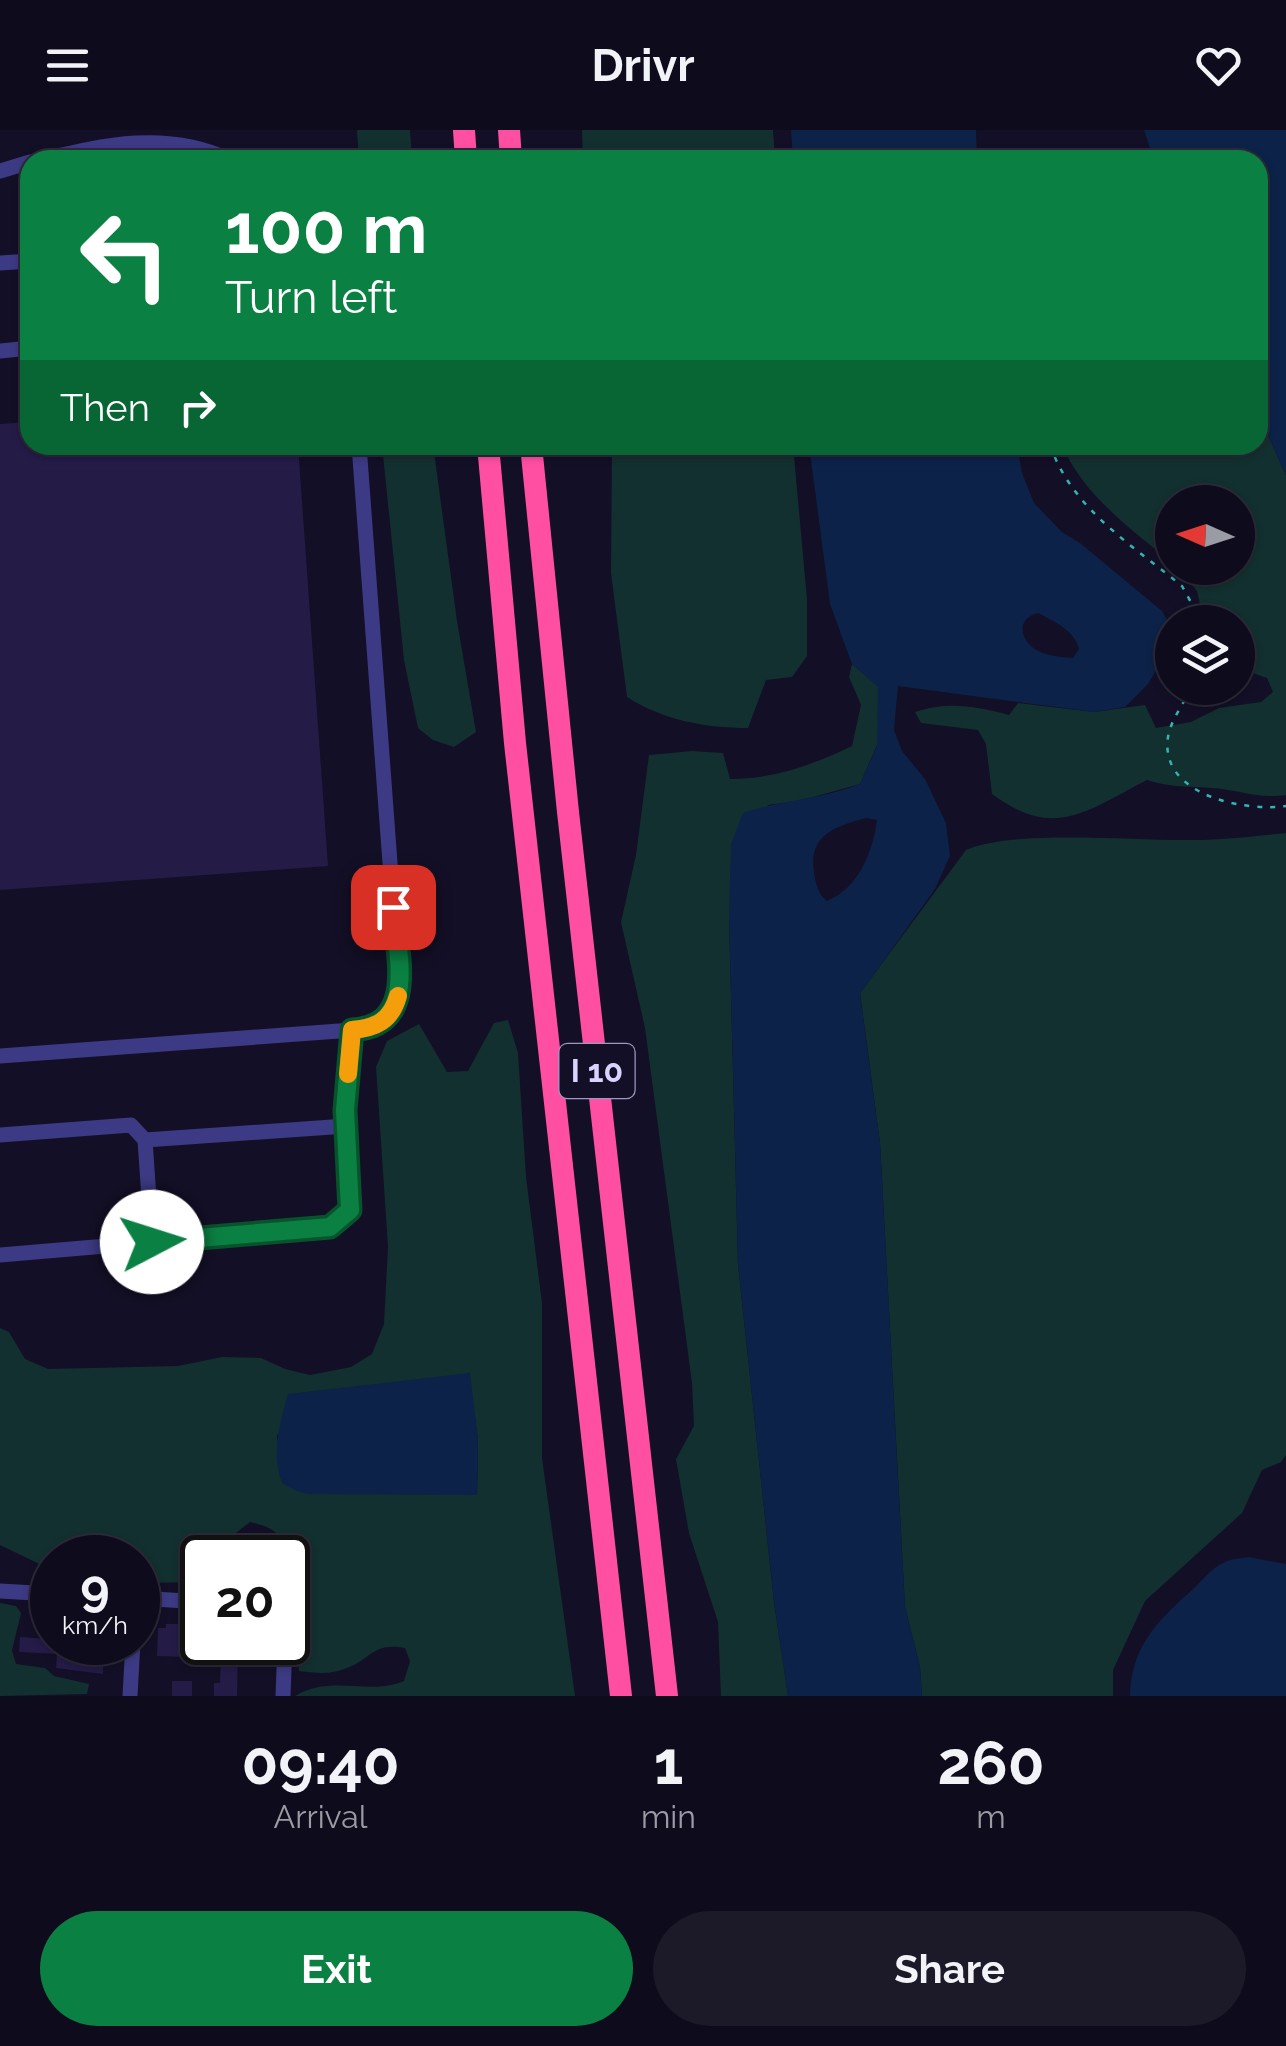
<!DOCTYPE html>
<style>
:root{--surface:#0e0b1c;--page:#1c1929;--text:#f1f3f6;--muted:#9b9ba3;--line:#2e2b3b;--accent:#0b8043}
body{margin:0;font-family:Raleway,sans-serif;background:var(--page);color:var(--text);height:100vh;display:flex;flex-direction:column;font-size:38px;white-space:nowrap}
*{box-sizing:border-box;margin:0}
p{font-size:32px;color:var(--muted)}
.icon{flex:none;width:55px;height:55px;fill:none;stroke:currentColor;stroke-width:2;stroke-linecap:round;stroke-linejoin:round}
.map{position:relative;height:1566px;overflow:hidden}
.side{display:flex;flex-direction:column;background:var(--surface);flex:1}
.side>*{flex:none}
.hud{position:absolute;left:20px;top:20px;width:1248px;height:305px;border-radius:30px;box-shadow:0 2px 8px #0004,0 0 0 2px var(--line);background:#0b8043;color:#fff;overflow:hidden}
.needle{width:65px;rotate:273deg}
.fabs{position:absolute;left:1155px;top:355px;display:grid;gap:20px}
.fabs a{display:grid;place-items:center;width:100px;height:100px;border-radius:50%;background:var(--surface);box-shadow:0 2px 8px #0004,0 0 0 2px var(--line);font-size:50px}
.speed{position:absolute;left:30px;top:1405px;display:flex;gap:20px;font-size:50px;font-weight:700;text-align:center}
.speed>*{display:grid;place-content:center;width:130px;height:130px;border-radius:50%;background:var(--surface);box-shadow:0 2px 8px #0004,0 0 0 2px var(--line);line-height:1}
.speed small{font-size:25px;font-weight:400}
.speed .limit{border:5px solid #111;border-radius:15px;background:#fff;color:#111}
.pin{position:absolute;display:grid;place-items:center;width:85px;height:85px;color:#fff;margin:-42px;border-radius:20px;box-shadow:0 5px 15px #0006}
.me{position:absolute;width:110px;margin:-55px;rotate:85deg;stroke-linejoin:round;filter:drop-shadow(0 0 8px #0008)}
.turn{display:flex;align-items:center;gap:35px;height:210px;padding:0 40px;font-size:45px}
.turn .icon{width:130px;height:130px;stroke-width:2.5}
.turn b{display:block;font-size:70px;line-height:85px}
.then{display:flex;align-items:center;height:95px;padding:0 40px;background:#0003;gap:20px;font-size:38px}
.eta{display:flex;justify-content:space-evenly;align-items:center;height:170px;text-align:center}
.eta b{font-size:60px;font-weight:700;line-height:70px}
.primary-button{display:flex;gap:20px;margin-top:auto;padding:20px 40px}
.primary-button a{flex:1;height:115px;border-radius:60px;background:var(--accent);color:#fff;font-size:40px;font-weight:700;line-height:115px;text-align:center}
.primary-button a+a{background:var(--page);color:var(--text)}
header{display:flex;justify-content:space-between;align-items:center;height:130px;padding:0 40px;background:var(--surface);font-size:45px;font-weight:700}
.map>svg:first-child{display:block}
.green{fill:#12302f;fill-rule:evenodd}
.water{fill:#0c2248;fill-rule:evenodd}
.building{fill:#241b47}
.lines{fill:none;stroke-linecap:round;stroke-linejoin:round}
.path{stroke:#2fb8b0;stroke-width:2.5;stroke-dasharray:5 8;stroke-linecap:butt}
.minor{stroke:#3d3a85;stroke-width:15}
.highway{stroke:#ff4fa3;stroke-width:22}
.route-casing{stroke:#07532c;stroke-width:25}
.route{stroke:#0b8043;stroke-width:18}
.slow{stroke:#f59e0b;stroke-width:18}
.labels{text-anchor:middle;stroke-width:10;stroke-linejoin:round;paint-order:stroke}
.shield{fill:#130f26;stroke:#9e99be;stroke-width:2.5}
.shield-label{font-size:32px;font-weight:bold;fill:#d9d4ff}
</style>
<header><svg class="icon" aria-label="menu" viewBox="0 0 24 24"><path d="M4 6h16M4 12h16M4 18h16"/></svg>Drivr<svg class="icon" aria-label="heart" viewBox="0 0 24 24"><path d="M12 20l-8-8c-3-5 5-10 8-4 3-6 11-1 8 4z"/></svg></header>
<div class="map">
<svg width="1286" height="1566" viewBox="0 0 1286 1566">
<rect width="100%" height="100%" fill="#130f26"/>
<g class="green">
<path d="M 357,0 L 410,0 L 412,30 L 359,30 Z"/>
<path d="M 582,0 L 773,0 L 775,30 L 583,30 Z"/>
<path d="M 1258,283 L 1286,345 L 1286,665 C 1257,669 1240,660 1212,658 C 1189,656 1170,658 1147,650 C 1088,680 1055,711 992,664 L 986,614 L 978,600 L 921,593 L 915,582 C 948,571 976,576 1009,585 L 1018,573 L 1094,582 L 1145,575 L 1156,598 L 1191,592 L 1219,578 L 1261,572 L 1273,562 L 1267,548 L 1238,538 L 1238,492 L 1204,492 L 1197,461 L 1178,438 L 1238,438 L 1238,372 L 1172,372 L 1172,433 C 1131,399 1083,365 1062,315 L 1258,315 Z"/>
<path d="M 382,315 L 433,315 L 457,491 L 476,602 L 454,617 L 433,610 L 418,598 L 404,530 Z"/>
<path d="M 612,315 L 793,315 L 807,469 L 807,526 L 792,547 L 766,550 L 748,598 C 705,598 663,590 627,567 L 611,443 Z"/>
<path d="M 852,534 L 879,557 L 878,613 L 860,654 L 799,671 L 768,675 L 729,788 L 738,1134 L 774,1472 L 788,1566 L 721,1566 L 718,1492 L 689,1403 L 676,1329 L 694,1296 L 692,1253 L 645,898 L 621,792 L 636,725 L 649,625 L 692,621 L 723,623 L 730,649 C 774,649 812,635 852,616 L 861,575 L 849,547 Z"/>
<path d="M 1286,703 L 1286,1325 L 1281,1332 L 1262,1340 L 1242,1383 L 1145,1471 L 1113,1540 L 1113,1566 L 922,1566 L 920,1537 L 905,1477 L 880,1013 L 860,863 L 966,720 C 1016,699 1133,711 1192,710 C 1223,710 1255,706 1286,703 Z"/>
<path d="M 508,890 L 518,923 L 526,1047 L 542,1173 L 542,1328 L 575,1566 L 295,1566 C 331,1544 370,1566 404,1551 L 410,1531 L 405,1518 C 373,1512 371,1529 347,1538 C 331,1545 315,1543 299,1541 L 293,1469 L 288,1466 C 288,1428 295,1401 250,1392 L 228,1409 L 214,1427 L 202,1428 L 202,1452 L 138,1453 L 138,1428 L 52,1428 L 52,1440 L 0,1415 L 0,1198 L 9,1202 L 25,1229 L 48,1239 L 178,1236 L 222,1227 L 261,1228 L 285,1239 L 310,1245 L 351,1237 L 372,1224 L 384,1194 L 388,1117 L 376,937 L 387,911 L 419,894 L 447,942 L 468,941 L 494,893 ZM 469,1243 L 478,1310 L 477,1365 L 280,1347 L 277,1305 Z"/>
<path d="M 0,1473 L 16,1476 L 21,1483 L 12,1520 L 16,1534 L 45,1538 L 54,1546 L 89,1554 L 87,1564 L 0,1566 Z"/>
</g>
<g class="water">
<path d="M 791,0 L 976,0 L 977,30 L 793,30 Z"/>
<path d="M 1144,0 L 1286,0 L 1286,345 L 1258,283 L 1258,30 L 1154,30 Z"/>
<path d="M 809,315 L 1017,315 L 1022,343 L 1034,373 L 1062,402 L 1080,413 L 1162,481 L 1172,498 L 1172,529 L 1160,534 L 1148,554 L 1125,577 L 1094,582 L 898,556 L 894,600 L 902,621 L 925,649 L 946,693 L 950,726 L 935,759 L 860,864 L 880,1013 L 905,1477 L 920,1537 L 922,1566 L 788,1566 L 774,1472 L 738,1134 L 729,788 L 731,714 L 743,683 C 781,670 822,669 860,654 L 877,616 L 878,557 L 852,534 L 830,474 ZM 1038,483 C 1054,491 1075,501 1079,519 L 1073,528 C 1062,527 1048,526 1038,521 C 1020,511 1015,489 1038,483 ZM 867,688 L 877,690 C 873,721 859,758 827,771 C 818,764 816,754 814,743 C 808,705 835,696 867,688 Z"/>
<path d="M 470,1243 L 478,1310 L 477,1365 L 309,1364 L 299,1362 L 283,1354 C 270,1326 280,1292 288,1264 Z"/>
<path d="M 1248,1427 L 1286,1434 L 1286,1566 L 1130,1566 C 1131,1518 1156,1492 1190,1462 C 1202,1451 1210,1439 1225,1432 C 1233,1428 1240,1429 1248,1427 Z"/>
</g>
<g class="building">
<path d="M 30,292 L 30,315 L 298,315 L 328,736 L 0,760 L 0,294 Z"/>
<path d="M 189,1485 L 202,1485 L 202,1514 L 189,1514 L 188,1527 L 157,1526 L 158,1498 L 166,1498 L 166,1494 L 189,1494 Z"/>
<path d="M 20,1507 L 48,1509 L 48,1513 L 103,1512 L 103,1544 L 56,1538 L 57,1524 L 19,1522 Z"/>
<path d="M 221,1521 L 238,1521 L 237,1566 L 214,1566 L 214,1553 L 220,1553 Z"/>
<rect x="172" y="1551" width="20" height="15"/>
</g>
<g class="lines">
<g class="path">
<path d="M 1050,315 C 1072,379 1132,415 1182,456 L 1193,476 L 1195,492"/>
<path d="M 1191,558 C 1184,574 1171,589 1168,607 C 1159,665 1244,682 1286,676"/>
</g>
<g class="minor">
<path d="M 40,30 C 104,15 167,0 230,30"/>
<path d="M 0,41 L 30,32"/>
<path d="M 0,133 L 30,131"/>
<path d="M 0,221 L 30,218"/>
<path d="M 0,926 L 366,899 C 390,892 396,877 399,854 L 359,315"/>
<path d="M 0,1005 L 131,995 L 145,1010"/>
<path d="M 152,1112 L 145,1010 L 346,996"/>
<path d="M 0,1125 L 330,1097 L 350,1080 L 345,980 L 351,900"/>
<path d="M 0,1461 L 52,1464"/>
<path d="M 138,1468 L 202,1472"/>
<path d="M 130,1566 L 133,1512"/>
<path d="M 283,1566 L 285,1512"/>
</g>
<g class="highway">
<path d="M 464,0 L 466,30"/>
<path d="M 509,0 L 511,30"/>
<path d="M 488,315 L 515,613 L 621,1566"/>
<path d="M 531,315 L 568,682 L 667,1566"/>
</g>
</g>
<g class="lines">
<g class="route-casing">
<path id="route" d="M 152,1112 L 330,1097 L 350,1080 L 345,980 L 352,900 C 419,896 397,824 393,777"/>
</g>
<use href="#route" class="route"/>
<path class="slow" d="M 348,944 L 352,900 C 376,898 391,891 398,866"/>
</g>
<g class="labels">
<rect class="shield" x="559.5" y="914" width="75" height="54" rx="8"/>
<g class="shield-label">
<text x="597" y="952">I 10</text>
</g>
</g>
</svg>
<div class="fabs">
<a><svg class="needle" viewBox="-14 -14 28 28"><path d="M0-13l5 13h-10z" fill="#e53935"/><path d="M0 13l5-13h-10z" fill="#9b9ba3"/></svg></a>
<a><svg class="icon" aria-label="layers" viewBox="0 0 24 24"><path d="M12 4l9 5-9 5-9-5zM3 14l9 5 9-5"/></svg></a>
</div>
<div class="speed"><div>9<small>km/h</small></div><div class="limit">20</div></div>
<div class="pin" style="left:393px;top:777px;background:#d93025"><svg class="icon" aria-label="arrive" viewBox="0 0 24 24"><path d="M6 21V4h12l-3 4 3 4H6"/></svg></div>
<svg class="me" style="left:152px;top:1112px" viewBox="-20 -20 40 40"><circle r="19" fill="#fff"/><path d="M0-13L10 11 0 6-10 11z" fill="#0b8043"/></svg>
<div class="hud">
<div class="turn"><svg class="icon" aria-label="left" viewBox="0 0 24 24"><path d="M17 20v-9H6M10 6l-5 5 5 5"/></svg><div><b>100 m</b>Turn left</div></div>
<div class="then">Then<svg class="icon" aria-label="right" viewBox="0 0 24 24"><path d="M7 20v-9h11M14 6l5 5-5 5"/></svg></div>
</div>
</div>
<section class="side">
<div class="eta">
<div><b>09:40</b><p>Arrival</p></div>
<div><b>1</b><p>min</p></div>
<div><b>260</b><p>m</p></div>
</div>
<div class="primary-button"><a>Exit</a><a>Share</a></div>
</section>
